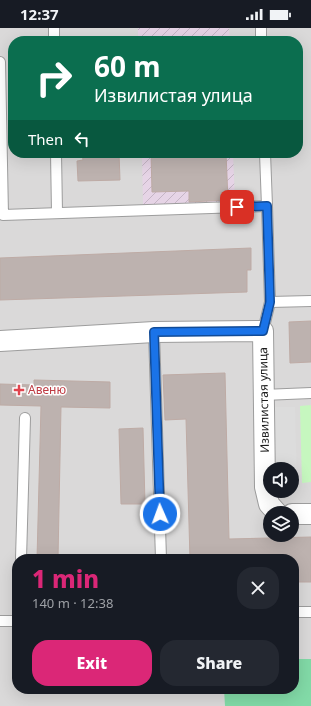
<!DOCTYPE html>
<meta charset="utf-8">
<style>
:root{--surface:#171b24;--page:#242831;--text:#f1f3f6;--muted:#9ea1a6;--accent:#db2777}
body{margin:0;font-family:"Noto Sans",sans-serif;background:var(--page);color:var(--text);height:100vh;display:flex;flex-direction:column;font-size:15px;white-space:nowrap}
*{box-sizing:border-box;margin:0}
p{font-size:13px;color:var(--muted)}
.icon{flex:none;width:22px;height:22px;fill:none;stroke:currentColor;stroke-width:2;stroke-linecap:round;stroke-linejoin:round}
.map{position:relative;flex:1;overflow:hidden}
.sheet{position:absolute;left:12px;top:526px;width:287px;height:140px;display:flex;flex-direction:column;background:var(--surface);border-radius:16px;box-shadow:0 4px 16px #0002}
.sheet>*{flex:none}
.hud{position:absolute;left:8px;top:8px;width:295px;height:122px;border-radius:16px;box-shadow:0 4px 16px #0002;background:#0b6e4f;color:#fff;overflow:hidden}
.buttons{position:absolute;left:263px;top:434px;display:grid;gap:8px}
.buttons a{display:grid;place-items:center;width:36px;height:36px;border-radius:50%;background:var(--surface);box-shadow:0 4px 16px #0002;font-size:20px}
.pin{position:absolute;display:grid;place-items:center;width:34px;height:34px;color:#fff;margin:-17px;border-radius:8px;box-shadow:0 2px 6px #0006}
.me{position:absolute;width:44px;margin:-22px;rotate:358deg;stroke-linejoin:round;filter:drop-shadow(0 0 3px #0008)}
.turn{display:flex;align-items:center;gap:14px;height:84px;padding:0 20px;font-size:18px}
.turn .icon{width:52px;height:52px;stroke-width:2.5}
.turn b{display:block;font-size:28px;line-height:34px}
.then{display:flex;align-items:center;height:38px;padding:0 20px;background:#0003;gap:8px;font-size:15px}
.round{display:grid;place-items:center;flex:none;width:42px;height:42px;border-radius:16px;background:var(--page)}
.headline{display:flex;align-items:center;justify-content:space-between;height:68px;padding:0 20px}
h1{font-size:24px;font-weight:800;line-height:30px;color:var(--accent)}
.cta{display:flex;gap:8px;margin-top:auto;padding:8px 20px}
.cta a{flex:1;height:46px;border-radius:16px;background:var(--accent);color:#fff;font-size:16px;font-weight:800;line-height:46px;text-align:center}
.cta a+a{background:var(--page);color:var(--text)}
.status{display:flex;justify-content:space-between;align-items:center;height:28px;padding:0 20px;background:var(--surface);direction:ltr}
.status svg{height:11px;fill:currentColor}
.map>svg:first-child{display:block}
.residential{fill:#dad9d9;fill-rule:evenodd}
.industrial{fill:url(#industrial-furrows)}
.park{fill:#c6f7bf}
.pitch{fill:#82daa7}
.parking{fill:#dcdcdc}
.building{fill:#bdb2af;stroke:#beaba5}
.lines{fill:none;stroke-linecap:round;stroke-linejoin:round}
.lane-casing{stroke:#9d9d9d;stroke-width:12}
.street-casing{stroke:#9d9d9d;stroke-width:22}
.lane{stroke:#fff;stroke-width:10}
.street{stroke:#fff;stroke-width:20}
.route-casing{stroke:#114b97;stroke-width:10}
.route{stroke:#1a73e8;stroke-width:7}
.health-dot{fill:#e0444e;stroke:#fff;stroke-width:1.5}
.labels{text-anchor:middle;stroke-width:3;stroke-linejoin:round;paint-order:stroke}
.health-label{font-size:12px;fill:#be3a42;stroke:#fff;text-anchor:start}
.street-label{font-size:12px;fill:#1c1c1c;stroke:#fff}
</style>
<div class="status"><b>12:37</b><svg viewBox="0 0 49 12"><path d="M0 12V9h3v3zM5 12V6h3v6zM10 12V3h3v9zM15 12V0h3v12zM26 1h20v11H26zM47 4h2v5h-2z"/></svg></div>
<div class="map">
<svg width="311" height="678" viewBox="0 0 311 678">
<defs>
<pattern id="industrial-furrows" width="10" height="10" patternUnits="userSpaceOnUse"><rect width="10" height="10" fill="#e6d4e6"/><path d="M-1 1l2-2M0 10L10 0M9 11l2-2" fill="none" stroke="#c5b5c5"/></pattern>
</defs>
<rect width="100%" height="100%" fill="#ede7e2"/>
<path class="residential" d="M 0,0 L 311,0 L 311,678 L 0,678 ZM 13,13 L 298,13 L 298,125 L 13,125 ZM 270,441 L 292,441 L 292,463 L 270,463 ZM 270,485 L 292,485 L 292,507 L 270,507 ZM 17,531 L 294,531 L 294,661 L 17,661 Z"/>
<g class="industrial">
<path d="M 138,0 L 229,0 L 230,13 L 138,13 Z"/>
<path d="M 142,125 L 233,125 L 235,174 L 143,177 Z"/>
</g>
<path class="park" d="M 311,377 L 311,454 L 302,455 L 300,378 Z"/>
<path class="pitch" d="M 294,631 L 311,631 L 311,678 L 225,678 L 224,661 L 294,661 Z"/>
<path class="parking" d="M 274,379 L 295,379 L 297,459 L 292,459 L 292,441 L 276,441 Z"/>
<g class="building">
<path d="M 82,125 L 119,125 L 120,152 L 78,153 L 77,133 L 83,132 Z"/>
<path d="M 151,125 L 226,125 L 228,172 L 189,174 L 189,163 L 152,164 Z"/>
<path d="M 251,220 L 251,242 L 247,242 L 247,264 L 0,272 L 0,230 Z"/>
<path d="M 311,293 L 311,334 L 290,335 L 289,294 Z"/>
<path d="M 225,345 L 229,511 L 311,509 L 311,554 L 294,554 L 294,531 L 190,531 L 186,391 L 165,392 L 163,347 Z"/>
<path d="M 34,352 L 110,354 L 110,380 L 61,379 L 58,531 L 37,531 L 41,378 L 0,377 L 0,356 L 34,357 Z"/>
<path d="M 143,400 L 145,476 L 121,476 L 119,401 Z"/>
</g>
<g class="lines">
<g class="lane-casing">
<g id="lane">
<path d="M 54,0 L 54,13"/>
<path d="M 261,0 L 261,13"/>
<path d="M 0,34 L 3,187 L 267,178 L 270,274"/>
<path d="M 56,125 L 57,184"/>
<path d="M 265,125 L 267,178"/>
<path d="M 263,303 L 270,274 L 311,273"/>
<path d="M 154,304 L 161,531"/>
<path d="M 263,367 L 311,365"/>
<path d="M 21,531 L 25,390"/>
<path d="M 294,584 L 311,584"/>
<path d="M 0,593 L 17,593"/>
</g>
</g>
<g class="street-casing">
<g id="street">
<path d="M 0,313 L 154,304 L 263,303 L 265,459 L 269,476 L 277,485"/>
<path d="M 292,486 L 311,486"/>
</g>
</g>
<use href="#lane" class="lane"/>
<use href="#street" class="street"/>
</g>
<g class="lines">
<g class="route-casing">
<path id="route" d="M 160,486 L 154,304 L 263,303 L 270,274 L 267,178 L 237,179"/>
</g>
<use href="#route" class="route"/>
</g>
<path class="health-dot" d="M17 356h4v4h4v4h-4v4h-4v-4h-4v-4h4z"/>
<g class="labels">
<g class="health-label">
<text x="28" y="366">Авеню</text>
</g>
<g class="street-label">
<text transform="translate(264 372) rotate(-91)" y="4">Извилистая улица</text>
</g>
</g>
</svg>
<div class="buttons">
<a><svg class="icon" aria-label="sound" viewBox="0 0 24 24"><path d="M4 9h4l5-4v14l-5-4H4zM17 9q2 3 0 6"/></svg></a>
<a><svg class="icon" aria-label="layers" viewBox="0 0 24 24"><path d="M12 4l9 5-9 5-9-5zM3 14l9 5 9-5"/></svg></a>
</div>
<div class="pin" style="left:237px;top:179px;background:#d93025"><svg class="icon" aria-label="arrive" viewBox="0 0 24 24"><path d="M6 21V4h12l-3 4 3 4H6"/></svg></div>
<svg class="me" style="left:160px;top:486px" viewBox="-20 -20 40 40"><circle r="17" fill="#1a73e8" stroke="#fff" stroke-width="3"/><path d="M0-11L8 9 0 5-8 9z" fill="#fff"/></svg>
<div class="hud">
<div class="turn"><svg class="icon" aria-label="right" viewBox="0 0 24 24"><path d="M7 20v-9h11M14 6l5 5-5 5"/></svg><div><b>60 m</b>Извилистая улица</div></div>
<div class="then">Then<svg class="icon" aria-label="left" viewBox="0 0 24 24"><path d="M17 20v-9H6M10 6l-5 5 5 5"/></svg></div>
</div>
<section class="sheet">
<div class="headline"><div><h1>1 min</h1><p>140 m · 12:38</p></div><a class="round"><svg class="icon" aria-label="close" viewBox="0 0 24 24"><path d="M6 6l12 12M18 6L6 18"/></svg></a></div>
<div class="cta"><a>Exit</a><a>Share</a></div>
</section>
</div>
